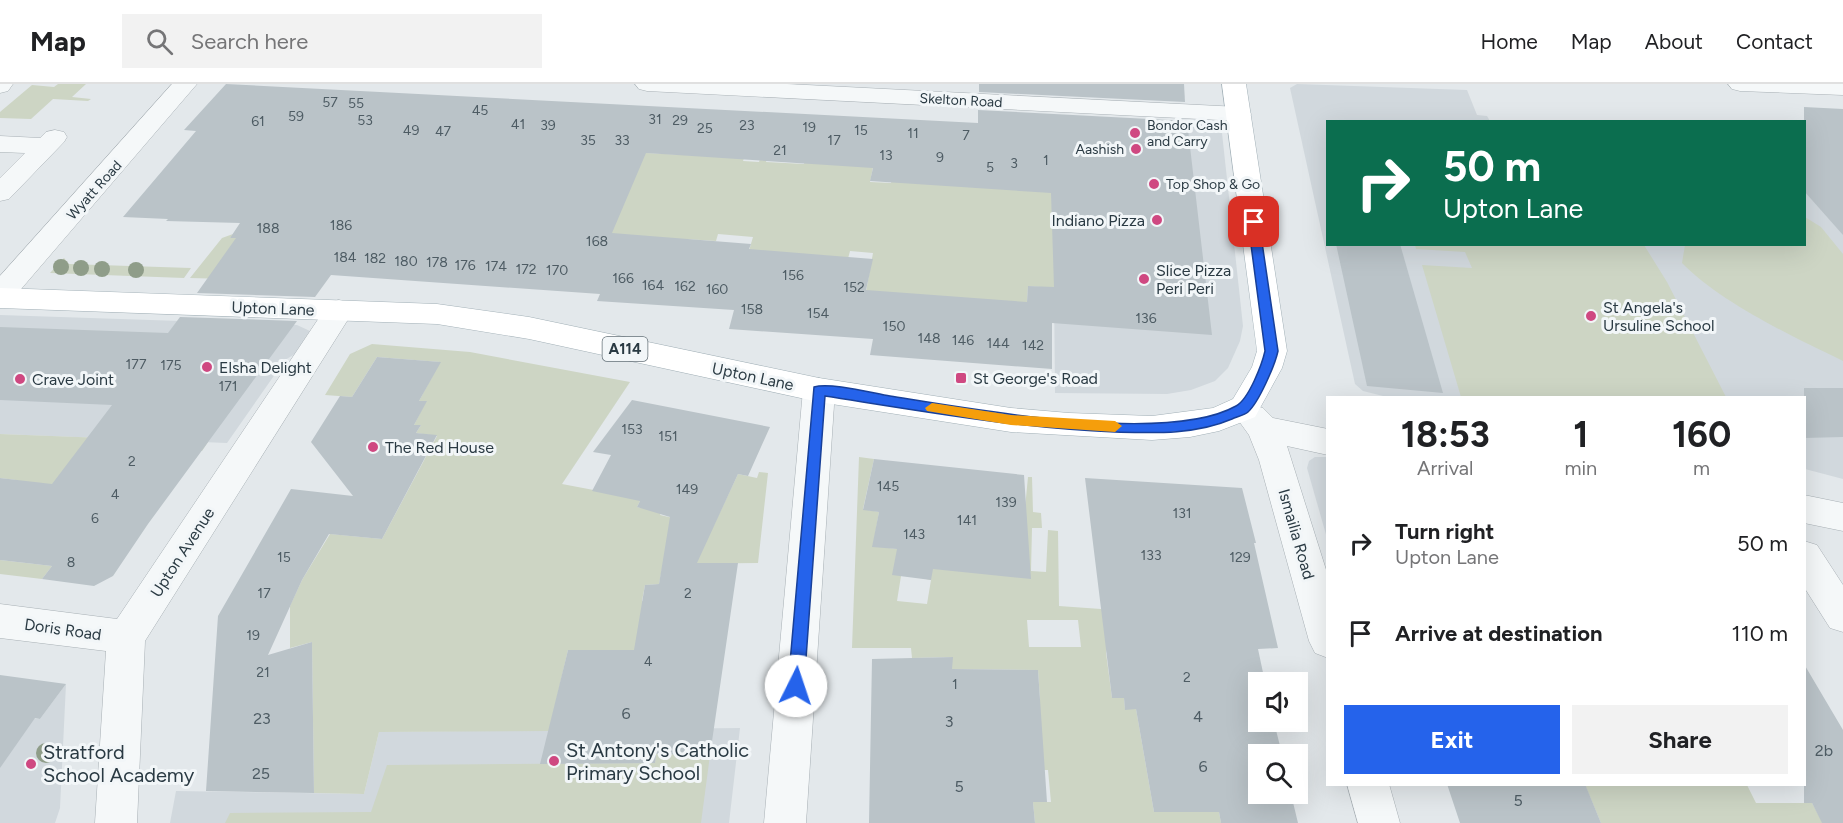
<!DOCTYPE html>
<style>
:root{--surface:#fff;--page:#f2f2f2;--text:#202124;--muted:#757577;--line:#e0e0e0;--accent:#2563eb}
body{margin:0;font-family:Figtree,sans-serif;background:var(--page);color:var(--text);height:100vh;display:flex;flex-direction:column;font-size:22px;white-space:nowrap}
*{box-sizing:border-box;margin:0}
p{font-size:20px;color:var(--muted)}
.icon{flex:none;width:33px;height:33px;fill:none;stroke:currentColor;stroke-width:2;stroke-linecap:round;stroke-linejoin:round}
.map{position:relative;flex:1;overflow:hidden}
.sheet{position:absolute;left:1326px;top:312px;width:480px;height:390px;display:flex;flex-direction:column;background:var(--surface);border-radius:0px;box-shadow:0 6px 24px #0002}
.sheet>*{flex:none}
.guide{position:absolute;left:1326px;top:36px;width:480px;height:126px;border-radius:0px;box-shadow:0 6px 24px #0002;background:#0b6e4f;color:#fff;overflow:hidden}
.controls{position:absolute;left:1248px;top:588px;display:grid;gap:12px}
.controls a{display:grid;place-items:center;width:60px;height:60px;border-radius:0px;background:var(--surface);box-shadow:0 6px 24px #0002;font-size:30px}
.pin{position:absolute;display:grid;place-items:center;width:51px;height:51px;color:#fff;margin:-26px;border-radius:12px;box-shadow:0 3px 9px #0006}
.me{position:absolute;width:66px;margin:-33px;rotate:4deg;stroke-linejoin:round;filter:drop-shadow(0 0 4px #0008)}
.turn{display:flex;align-items:center;gap:21px;height:126px;padding:0 18px;font-size:27px}
.turn .icon{width:78px;height:78px;stroke-width:2.5}
.turn b{display:block;font-size:42px;line-height:51px}
.eta{display:flex;justify-content:space-evenly;align-items:center;height:102px;text-align:center}
.eta b{font-size:36px;font-weight:700;line-height:42px}
.action{display:flex;gap:12px;margin-top:auto;padding:12px 18px}
.action a{flex:1;height:69px;border-radius:0px;background:var(--accent);color:#fff;font-size:24px;font-weight:700;line-height:69px;text-align:center}
.action a+a{background:var(--page);color:var(--text)}
ul{padding:0;list-style:none}
li{display:flex;align-items:center;gap:18px;height:90px;padding:0 18px}
li div{flex:1}
li b{display:block;font-size:22px}
li em{font-style:normal}
header{display:flex;align-items:center;gap:36px;box-sizing:border-box;height:84px;padding:0 30px;background:var(--surface);border-bottom:2px solid var(--line)}
header strong{font-size:28px}
nav{display:flex;gap:33px;margin-inline-start:auto;font-size:21px}
.search{width:420px;height:54px;background:var(--page);display:flex;align-items:center;gap:15px;box-sizing:border-box;padding:0 21px;border-radius:0px;color:var(--muted);font-size:22px}
.map>svg:first-child{display:block}
.built{fill:#d1d8dd}
.green{fill:#cdd5c4;fill-rule:evenodd}
.building{fill:#bac3c8;fill-rule:evenodd}
.lines{fill:none;stroke-linecap:round;stroke-linejoin:round}
.minor-casing{stroke:#a8b0b5;stroke-width:1}
.major-casing{stroke:#a2b0b7;stroke-width:1}
.minor{fill:#f5f8f9;fill-rule:evenodd}
.major{fill:#fff;fill-rule:evenodd}
.tree{fill:#8f9d89}
.route{fill:#2563eb;stroke:#184099;stroke-width:1.5}
.slow{fill:#f59e0b}
.poi-dot{fill:#cf4881;stroke:#f2f6f8;stroke-width:2}
.labels{text-anchor:middle;stroke-width:6;stroke-linejoin:round;paint-order:stroke}
.far-street-label{font-size:14px;fill:#2a3a43;stroke:#f2f6f8}
.number-label{font-size:14px;fill:#4e5c64}
.far-poi-label{font-size:14px;fill:#2a3a43;stroke:#f2f6f8;text-anchor:start}
.shield{fill:#f2f6f8;stroke:#667279;stroke-width:1.5}
.shield-label{font-size:15px;font-weight:bold;fill:#2a3a43}
.poi-label{font-size:16px;fill:#2a3a43;stroke:#f2f6f8;text-anchor:start}
.street-label{font-size:16px;fill:#2a3a43;stroke:#f2f6f8}
.near-number-label{font-size:16px;fill:#4e5c64}
.near-poi-label{font-size:20px;fill:#2a3a43;stroke:#f2f6f8;text-anchor:start}
</style>
<header>
<strong>Map</strong>
<div class="search"><svg class="icon" aria-label="search" viewBox="0 0 24 24"><circle cx="10" cy="10" r="6"/><path d="M15 15l6 6"/></svg>Search here</div>
<nav><a>Home</a><a>Map</a><a>About</a><a>Contact</a></nav>
</header>
<div class="map">
<svg width="1843" height="739" viewBox="0 0 1843 739">
<rect width="100%" height="100%" fill="#e3e8eb"/>
<g class="built">
<path d="M 1297,0 L 1467,6 L 1477,31 L 1487,32 L 1490,37 L 1328,38 L 1328,160 L 1804,160 L 1805,67 L 1843,67 L 1843,395 L 1805,385 L 1804,314 L 1391,314 L 1363,307 L 1355,300 L 1290,4 Z"/>
<path d="M 1138,35 L 1206,38 L 1215,40 L 1222,49 L 1243,242 L 1240,257 L 1228,284 L 1215,297 L 1191,306 L 1167,310 L 1055,309 L 1054,204 Z"/>
<path d="M 0,231 L 297,241 L 310,247 L 295,270 L 285,276 L 227,359 L 0,350 Z"/>
<path d="M 1315,373 L 1327,373 L 1327,454 L 1307,384 L 1309,377 Z"/>
<path d="M 66,600 L 60,724 L 55,739 L 0,739 L 0,630 L 40,635 Z"/>
<path d="M 740,644 L 729,739 L 170,739 L 176,707 L 364,710 L 379,648 Z"/>
</g>
<g class="green">
<path d="M 58,0 L 86,0 L 72,13 L 91,15 L 88,17 L 53,15 L 31,35 L 0,34 L 0,28 L 32,1 L 54,3 Z"/>
<path d="M 767,53 L 773,53 L 766,78 L 804,80 L 805,75 L 878,59 L 870,98 L 891,99 L 894,83 L 1054,103 L 1054,204 L 1028,202 L 1026,240 L 865,213 L 873,169 L 850,167 L 844,190 L 748,170 L 753,153 L 718,150 L 716,157 L 686,155 L 676,183 L 180,71 L 627,68 L 744,74 L 743,77 L 759,78 Z"/>
<path d="M 1805,133 L 1821,143 L 1843,170 L 1843,277 C 1793,253 1720,218 1682,179 L 1685,161 L 1804,160 Z"/>
<path d="M 233,150 L 230,154 L 236,154 L 261,196 L 190,194 L 222,154 Z"/>
<path d="M 1415,161 L 1644,161 L 1667,198 L 1726,313 L 1461,313 L 1422,181 L 1472,184 L 1465,168 L 1416,165 Z"/>
<path d="M 64,174 L 69,180 L 191,184 L 184,194 L 50,189 Z"/>
<path d="M 372,260 L 470,268 L 630,298 L 562,400 L 641,415 L 637,423 L 642,424 L 686,379 L 660,431 L 713,443 L 738,390 L 757,394 L 759,388 L 768,389 L 758,479 L 663,480 L 659,500 L 645,501 L 642,517 L 656,518 L 645,566 L 568,566 L 549,647 L 379,648 L 364,710 L 314,709 L 312,558 L 290,564 L 290,522 L 302,496 L 330,450 L 382,455 L 437,352 L 416,349 L 421,341 L 414,341 L 426,317 L 419,317 L 440,278 L 377,273 L 352,313 L 325,311 L 350,270 Z"/>
<path d="M 0,350 L 208,358 L 202,367 L 84,358 L 127,384 L 0,415 L 16,396 L 0,394 Z"/>
<path d="M 859,373 L 874,375 L 863,425 L 879,428 L 873,462 L 897,465 L 901,492 L 897,517 L 927,520 L 931,496 L 921,494 L 931,434 L 1023,445 L 1028,393 L 1032,393 L 1033,428 L 1041,429 L 1042,444 L 1032,444 L 1031,487 L 1046,488 L 1048,446 L 1058,447 L 1059,522 L 1115,526 L 1106,569 L 1112,614 L 1124,614 L 1125,625 L 1136,625 L 1154,728 L 1219,728 L 1221,739 L 1035,739 L 1033,718 L 1051,718 L 1048,686 L 955,686 L 1040,615 L 1038,586 L 952,585 L 952,573 L 912,574 L 911,564 L 852,564 ZM 1027,536 L 1078,536 L 1081,563 L 1029,563 Z"/>
<path d="M 0,476 L 52,482 L 42,495 L 0,490 Z"/>
<path d="M 656,670 L 710,671 L 701,739 L 225,739 L 230,729 L 371,728 L 387,681 L 655,679 Z"/>
<path d="M 1585,701 L 1747,701 L 1756,719 L 1812,719 L 1823,739 L 1601,739 Z"/>
</g>
<g class="building">
<path d="M 226,0 L 978,39 L 978,26 L 1187,37 L 1212,251 L 1052,239 L 1052,285 L 870,271 L 873,255 L 729,245 L 734,226 L 597,217 L 600,210 L 331,191 L 315,213 L 197,209 L 236,154 L 230,154 L 240,139 L 166,137 L 168,135 L 123,133 L 196,47 L 184,46 ZM 646,69 L 873,84 L 870,97 L 1051,109 L 1054,203 L 1028,202 L 1027,218 L 866,206 L 873,175 L 749,165 L 751,160 L 612,149 Z"/>
<path d="M 979,0 L 1184,0 L 1185,18 L 979,8 Z"/>
<path d="M 1804,23 L 1843,25 L 1843,151 L 1804,107 Z"/>
<path d="M 1336,160 L 1400,160 L 1443,309 L 1367,302 Z"/>
<path d="M 180,233 L 297,237 L 148,440 L 113,492 L 94,502 L 42,495 L 52,482 L 0,476 L 0,394 L 52,400 L 112,321 L 0,316 L 0,243 L 168,249 Z"/>
<path d="M 377,273 L 441,278 L 419,317 L 427,317 L 414,341 L 421,341 L 416,349 L 437,351 L 382,455 L 329,450 L 302,496 L 268,571 L 312,558 L 314,709 L 206,707 L 218,532 L 291,405 L 353,412 L 311,358 L 340,312 L 352,313 Z"/>
<path d="M 1804,304 L 1843,304 L 1843,353 L 1804,354 Z"/>
<path d="M 632,316 L 770,343 L 748,392 L 738,390 L 697,479 L 738,479 L 710,671 L 656,670 L 655,679 L 540,680 L 568,566 L 634,566 L 645,501 L 659,500 L 670,433 L 637,423 L 640,417 L 592,407 L 611,371 L 593,368 Z"/>
<path d="M 874,375 L 1024,391 L 1031,495 L 933,485 L 931,496 L 892,491 L 897,465 L 872,463 L 879,428 L 863,426 Z"/>
<path d="M 1085,394 L 1242,404 L 1256,459 L 1254,459 L 1278,564 L 1258,565 L 1265,598 L 1258,598 L 1258,638 L 1274,638 L 1282,670 L 1258,670 L 1258,710 L 1291,710 L 1298,739 L 1221,739 L 1219,728 L 1154,728 L 1136,625 L 1125,626 L 1124,614 L 1112,614 Z"/>
<path d="M 953,573 L 952,585 L 1038,586 L 1047,718 L 1033,718 L 1035,739 L 869,739 L 872,575 Z"/>
<path d="M 1804,580 L 1843,646 L 1843,739 L 1822,739 L 1812,719 L 1804,719 Z"/>
<path d="M 0,591 L 66,600 L 40,635 L 35,634 L 0,684 Z"/>
<path d="M 1447,700 L 1585,700 L 1601,739 L 1460,739 Z"/>
</g>
<g class="lines">
<g class="minor-casing">
<g id="minor">
<path d="M 0,0 L 13,0 L 8,7 L 0,9 Z"/>
<path d="M 172,0 L 197,0 L 10,218 L 0,221 L 0,192 Z"/>
<path d="M 635,0 L 787,0 L 1239,23 L 1248,25 L 1251,30 L 1248,35 L 1239,37 L 647,7 L 639,5 Z"/>
<path d="M 1728,0 L 1843,0 L 1843,11 L 1740,7 L 1732,5 Z"/>
<path d="M 55,46 L 64,48 L 67,53 L 64,58 L 9,115 L 0,117 L 0,94 L 25,69 L 0,68 L 0,52 L 40,54 L 46,48 Z"/>
<path d="M 339,216 L 349,219 L 354,226 L 145,557 L 137,739 L 95,739 L 106,567 L 0,554 L 0,520 L 117,535 L 329,219 Z"/>
<path d="M 819,294 L 830,298 L 835,306 L 806,739 L 764,739 L 803,306 L 808,298 Z"/>
<path d="M 1252,321 L 1263,324 L 1273,334 L 1328,345 L 1328,371 L 1287,362 L 1328,492 L 1328,574 L 1315,569 L 1309,557 L 1259,376 L 1249,351 L 1236,333 L 1241,324 Z"/>
<path d="M 1804,411 L 1843,419 L 1843,447 L 1804,439 Z"/>
<path d="M 1804,457 L 1817,461 L 1843,501 L 1843,548 L 1830,544 L 1804,503 Z"/>
<path d="M 1347,700 L 1389,700 L 1400,739 L 1358,739 Z"/>
</g>
</g>
<g class="major-casing">
<path id="major" d="M 1222,0 L 1246,0 L 1287,267 L 1282,284 L 1255,333 L 1219,347 L 1190,353 L 1152,356 L 1011,348 L 819,318 L 529,255 L 437,240 L 0,224 L 0,204 L 437,220 L 529,233 L 819,294 L 1011,324 L 1069,329 L 1152,332 L 1213,324 L 1233,315 L 1252,283 L 1257,267 Z"/>
</g>
<use href="#minor" class="minor"/>
<use href="#major" class="major"/>
</g>
<g class="tree">
<circle cx="61" cy="183" r="8"/>
<circle cx="81" cy="184" r="8"/>
<circle cx="102" cy="185" r="8"/>
<circle cx="136" cy="186" r="8"/>
<circle cx="46" cy="669" r="10"/>
</g>
<path class="route" d="M 1254,134 L 1259,138 L 1278,267 C 1275,281 1259,318 1248,328 C 1245,331 1236,333 1232,335 C 1195,351 1153,349 1115,348 C 1017,344 921,327 825,312 L 804,602 L 802,608 L 796,610 L 790,608 L 788,602 L 814,303 C 830,298 872,309 890,312 C 971,325 1167,361 1236,322 C 1249,315 1262,280 1265,267 L 1248,138 Z"/>
<path class="slow" d="M 932,319 L 1011,331 L 1115,337 L 1122,342 L 1115,348 L 1011,341 L 927,327 L 925,324 Z"/>
<g class="poi-dot">
<circle cx="1135" cy="49" r="6"/>
<circle cx="1136" cy="65" r="6"/>
<circle cx="1154" cy="100" r="6"/>
<circle cx="1157" cy="136" r="6"/>
<circle cx="1144" cy="195" r="6"/>
<circle cx="1591" cy="232" r="6"/>
<circle cx="207" cy="283" r="6"/>
<rect x="955" y="288" width="12" height="12" rx="3"/>
<circle cx="20" cy="295" r="6"/>
<circle cx="373" cy="363" r="6"/>
<circle cx="554" cy="677" r="6"/>
<circle cx="31" cy="680" r="6"/>
</g>
<g class="labels">
<g class="far-street-label">
<text transform="translate(961 16) rotate(3)" y="5">Skelton Road</text>
<text transform="translate(94 106) rotate(-48)" y="5">Wyatt Road</text>
</g>
<g class="number-label">
<text x="330" y="23">57</text>
<text x="356" y="24">55</text>
<text x="480" y="31">45</text>
<text x="296" y="37">59</text>
<text x="655" y="40">31</text>
<text x="365" y="41">53</text>
<text x="680" y="41">29</text>
<text x="258" y="42">61</text>
<text x="518" y="45">41</text>
<text x="548" y="46">39</text>
<text x="747" y="46">23</text>
<text x="809" y="48">19</text>
<text x="705" y="49">25</text>
<text x="411" y="51">49</text>
<text x="861" y="51">15</text>
<text x="443" y="52">47</text>
<text x="913" y="54">11</text>
<text x="966" y="56">7</text>
<text x="588" y="61">35</text>
<text x="622" y="61">33</text>
<text x="834" y="61">17</text>
<text x="780" y="71">21</text>
<text x="886" y="76">13</text>
<text x="940" y="78">9</text>
<text x="1046" y="81">1</text>
<text x="1014" y="84">3</text>
<text x="990" y="88">5</text>
<text x="341" y="146">186</text>
<text x="268" y="149">188</text>
<text x="597" y="162">168</text>
<text x="345" y="178">184</text>
<text x="375" y="179">182</text>
<text x="406" y="182">180</text>
<text x="437" y="183">178</text>
<text x="465" y="186">176</text>
<text x="496" y="187">174</text>
<text x="526" y="190">172</text>
<text x="557" y="191">170</text>
<text x="793" y="196">156</text>
<text x="623" y="199">166</text>
<text x="653" y="206">164</text>
<text x="685" y="207">162</text>
<text x="854" y="208">152</text>
<text x="717" y="210">160</text>
<text x="752" y="230">158</text>
<text x="818" y="234">154</text>
<text x="1146" y="239">136</text>
<text x="894" y="247">150</text>
<text x="929" y="259">148</text>
<text x="963" y="261">146</text>
<text x="998" y="264">144</text>
<text x="1033" y="266">142</text>
<text x="136" y="285">177</text>
<text x="171" y="286">175</text>
<text x="228" y="307">171</text>
<text x="632" y="350">153</text>
<text x="668" y="357">151</text>
<text x="132" y="382">2</text>
<text x="888" y="407">145</text>
<text x="687" y="410">149</text>
<text x="115" y="415">4</text>
<text x="1006" y="423">139</text>
<text x="1182" y="434">131</text>
<text x="95" y="439">6</text>
<text x="967" y="441">141</text>
<text x="914" y="455">143</text>
<text x="1151" y="476">133</text>
<text x="284" y="478">15</text>
<text x="1240" y="478">129</text>
<text x="71" y="483">8</text>
<text x="264" y="514">17</text>
<text x="688" y="514">2</text>
<text x="253" y="556">19</text>
<text x="648" y="582">4</text>
<text x="263" y="593">21</text>
<text x="1187" y="598">2</text>
<text x="955" y="605">1</text>
</g>
<g class="far-poi-label">
<text x="1147" y="46">Bondor Cash<tspan x="1147" dy="16">and Carry</tspan></text>
<text x="1124" y="70" text-anchor="end">Aashish</text>
<text x="1166" y="105">Top Shop &amp; Go</text>
</g>
<rect class="shield" x="602.5" y="253" width="45" height="24" rx="4.5"/>
<g class="shield-label">
<text x="625" y="270">A114</text>
</g>
<g class="poi-label">
<text x="1145" y="142" text-anchor="end">Indiano Pizza</text>
<text x="1156" y="192">Slice Pizza<tspan x="1156" dy="18">Peri Peri</tspan></text>
<text x="1603" y="229">St Angela's<tspan x="1603" dy="18">Ursuline School</tspan></text>
<text x="219" y="289">Elsha Delight</text>
<text x="973" y="300">St George's Road</text>
<text x="32" y="301">Crave Joint</text>
<text x="385" y="369">The Red House</text>
</g>
<g class="street-label">
<text transform="translate(273 224) rotate(2)" y="6">Upton Lane</text>
<text transform="translate(753 292) rotate(12)" y="6">Upton Lane</text>
<text transform="translate(1297 450) rotate(74)" y="6">Ismailia Road</text>
<text transform="translate(182 468) rotate(-57)" y="6">Upton Avenue</text>
<text transform="translate(63 545) rotate(8)" y="6">Doris Road</text>
</g>
<g class="near-number-label">
<text x="626" y="635">6</text>
<text x="1198" y="638">4</text>
<text x="262" y="640">23</text>
<text x="949" y="643">3</text>
<text x="1824" y="672">2b</text>
<text x="1203" y="688">6</text>
<text x="261" y="695">25</text>
<text x="959" y="708">5</text>
<text x="1518" y="722">5</text>
</g>
<g class="near-poi-label">
<text x="566" y="673">St Antony's Catholic<tspan x="566" dy="23">Primary School</tspan></text>
<text x="43" y="675">Stratford<tspan x="43" dy="23">School Academy</tspan></text>
</g>
</g>
</svg>
<div class="controls">
<a><svg class="icon" aria-label="sound" viewBox="0 0 24 24"><path d="M4 9h4l5-4v14l-5-4H4zM17 9q2 3 0 6"/></svg></a>
<a><svg class="icon" aria-label="search" viewBox="0 0 24 24"><circle cx="10" cy="10" r="6"/><path d="M15 15l6 6"/></svg></a>
</div>
<div class="pin" style="left:1254px;top:138px;background:#d93025"><svg class="icon" aria-label="arrive" viewBox="0 0 24 24"><path d="M6 21V4h12l-3 4 3 4H6"/></svg></div>
<svg class="me" style="left:796px;top:602px" viewBox="-20 -20 40 40"><circle r="19" fill="#fff"/><path d="M0-13L10 11 0 6-10 11z" fill="#2563eb"/></svg>
<div class="guide">
<div class="turn"><svg class="icon" aria-label="right" viewBox="0 0 24 24"><path d="M7 20v-9h11M14 6l5 5-5 5"/></svg><div><b>50 m</b>Upton Lane</div></div>
</div>
<section class="sheet">
<div class="eta">
<div><b>18:53</b><p>Arrival</p></div>
<div><b>1</b><p>min</p></div>
<div><b>160</b><p>m</p></div>
</div>
<ul>
<li><svg class="icon" aria-label="right" viewBox="0 0 24 24"><path d="M7 20v-9h11M14 6l5 5-5 5"/></svg><div><b>Turn right</b><p>Upton Lane</p></div><em>50 m</em></li>
<li><svg class="icon" aria-label="arrive" viewBox="0 0 24 24"><path d="M6 21V4h12l-3 4 3 4H6"/></svg><div><b>Arrive at destination</b></div><em>110 m</em></li>
</ul>
<div class="action"><a>Exit</a><a>Share</a></div>
</section>
</div>
